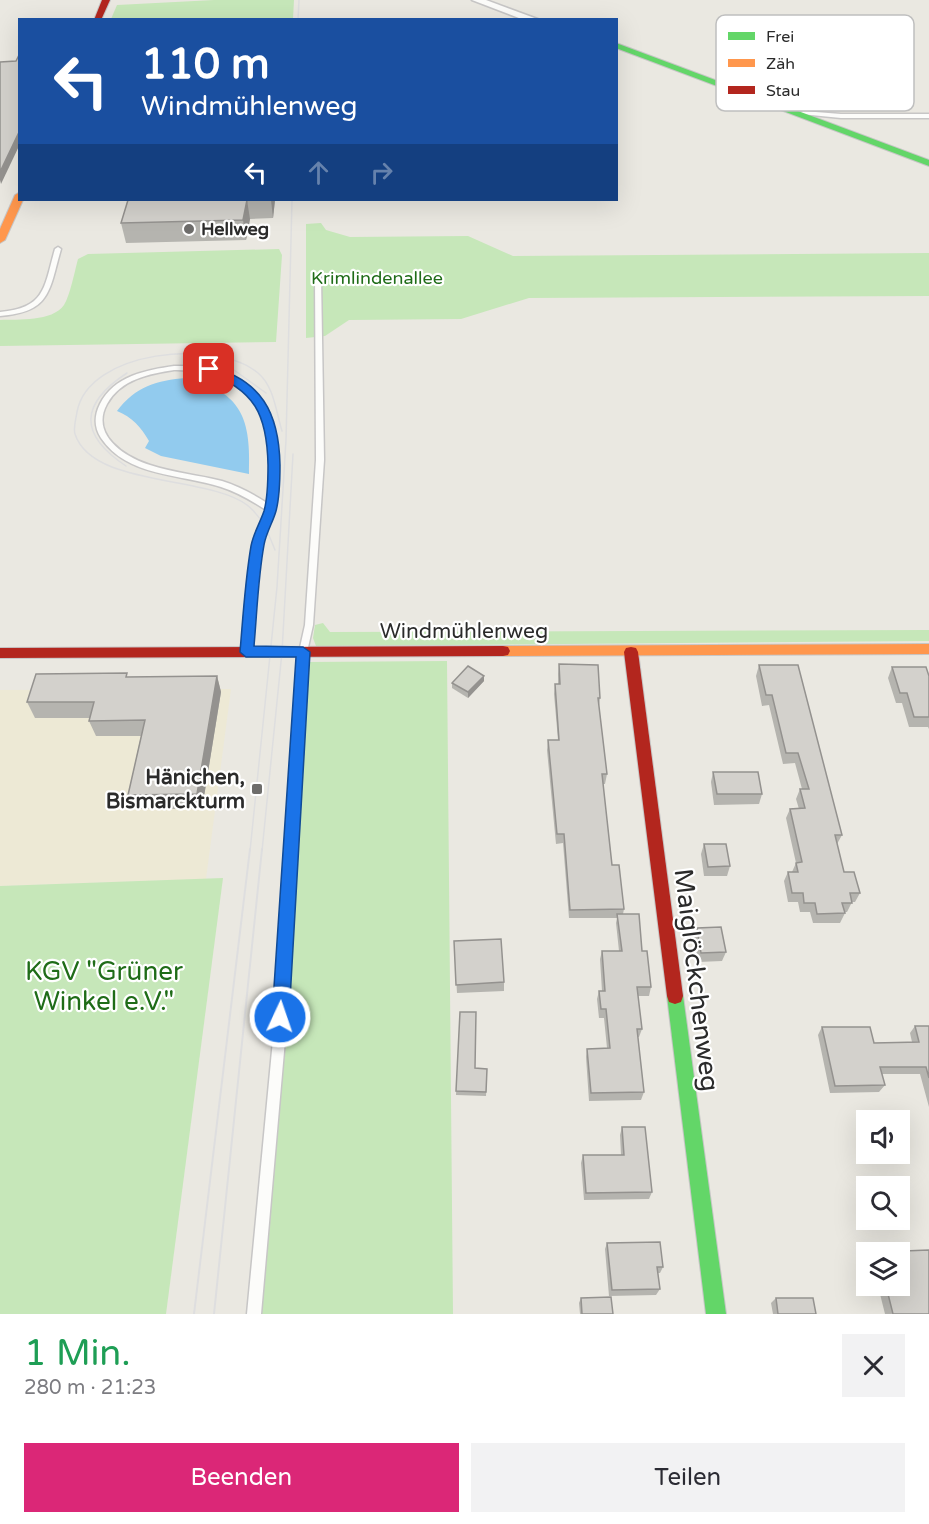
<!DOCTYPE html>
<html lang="de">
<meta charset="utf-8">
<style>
:root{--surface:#fff;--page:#f2f2f3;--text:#2b2b33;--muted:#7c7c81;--accent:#db2777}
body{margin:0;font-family:"Varela Round",sans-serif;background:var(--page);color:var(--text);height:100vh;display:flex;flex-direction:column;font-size:22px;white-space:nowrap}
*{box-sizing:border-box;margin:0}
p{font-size:20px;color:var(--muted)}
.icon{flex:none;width:33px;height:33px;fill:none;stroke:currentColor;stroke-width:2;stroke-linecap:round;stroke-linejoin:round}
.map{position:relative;height:1314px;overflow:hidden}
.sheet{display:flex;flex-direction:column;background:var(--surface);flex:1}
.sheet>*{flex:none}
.guide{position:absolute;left:18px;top:18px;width:600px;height:183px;border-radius:0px;box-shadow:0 6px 24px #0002;background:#1a4fa0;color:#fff;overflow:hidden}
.fabs{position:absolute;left:856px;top:1110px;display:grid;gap:12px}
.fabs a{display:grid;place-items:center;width:54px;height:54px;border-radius:0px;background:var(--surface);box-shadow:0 6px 24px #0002;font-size:30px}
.pin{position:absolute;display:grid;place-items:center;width:51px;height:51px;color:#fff;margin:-26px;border-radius:12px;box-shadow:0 3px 9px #0006}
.me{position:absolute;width:66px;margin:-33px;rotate:3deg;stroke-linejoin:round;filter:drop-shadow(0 0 4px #0008)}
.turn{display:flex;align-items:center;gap:21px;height:126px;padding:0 24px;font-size:27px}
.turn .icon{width:78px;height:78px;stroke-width:2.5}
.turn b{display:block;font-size:42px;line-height:51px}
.lanes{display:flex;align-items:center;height:57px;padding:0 24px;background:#0003;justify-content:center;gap:30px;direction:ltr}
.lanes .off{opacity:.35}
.round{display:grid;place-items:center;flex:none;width:63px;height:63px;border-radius:0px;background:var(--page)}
.headline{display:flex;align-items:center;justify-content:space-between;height:102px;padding:0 24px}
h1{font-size:36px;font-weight:600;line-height:45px;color:#1e9e55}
.primary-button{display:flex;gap:12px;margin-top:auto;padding:12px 24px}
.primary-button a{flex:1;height:69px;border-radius:0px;background:var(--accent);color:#fff;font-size:24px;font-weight:600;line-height:69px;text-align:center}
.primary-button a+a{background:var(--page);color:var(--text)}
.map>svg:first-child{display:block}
.education{fill:#ede9d5}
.green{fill:#c6e7b9}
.water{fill:#92cbee}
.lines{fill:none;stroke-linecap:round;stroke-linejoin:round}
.lane-casing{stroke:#c7c6c6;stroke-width:3}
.street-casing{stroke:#c7c6c6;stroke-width:3}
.fast-casing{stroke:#c7c6c6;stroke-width:2}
.slow-casing{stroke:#c7c6c6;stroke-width:2}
.jam-casing{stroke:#c7c6c6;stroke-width:2}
.lane{fill:#fcfcfa;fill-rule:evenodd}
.street{fill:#fcfcfa;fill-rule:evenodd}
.fast{fill:#63d668;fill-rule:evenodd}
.slow{fill:#ff974d;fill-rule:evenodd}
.jam{fill:#b3261e;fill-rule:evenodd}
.tram-far1{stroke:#dededf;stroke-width:1.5}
.tram{stroke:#dededf;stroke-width:2}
.wall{fill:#b5b4af}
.shaded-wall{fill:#94928f}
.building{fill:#d3d1cc;stroke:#94928f;stroke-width:1.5}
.route{fill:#1a73e8;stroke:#114b97;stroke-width:1.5}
.poi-dot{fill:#6e6d6b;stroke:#fff;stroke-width:2}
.labels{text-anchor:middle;stroke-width:4.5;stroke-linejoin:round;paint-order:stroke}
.far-poi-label{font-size:18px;font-weight:bold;fill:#2b2b2b;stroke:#fff;text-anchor:start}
.far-park-label{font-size:18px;fill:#1f6c18;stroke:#fff}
.street-label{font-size:21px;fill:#2b2b2b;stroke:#fff}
.poi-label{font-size:21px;font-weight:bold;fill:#2b2b2b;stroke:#fff;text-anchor:end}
.near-park-label{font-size:26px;fill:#1f6c18;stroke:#fff}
.near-street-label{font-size:26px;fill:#2b2b2b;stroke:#fff}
.key{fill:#fff;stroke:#bfbfbf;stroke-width:1.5}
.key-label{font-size:16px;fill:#2b2b2b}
</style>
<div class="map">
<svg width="929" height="1314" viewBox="0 0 929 1314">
<rect width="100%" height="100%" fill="#eae8e1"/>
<path class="education" d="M 231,689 L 206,879 L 0,886 L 0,690 Z"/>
<g class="green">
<path d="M 214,0 L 294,0 L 293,19 L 111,19 L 117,5 Z"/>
<path d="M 321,223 L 326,230 L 350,237 L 468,236 L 513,256 L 929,253 L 929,296 L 529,298 L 461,319 L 349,320 L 325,336 L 306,338 L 306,224 Z"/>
<path d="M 279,249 L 282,255 L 276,342 L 0,346 L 0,320 C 18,319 52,322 64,305 C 70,296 75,270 78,259 L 88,254 Z"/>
<path d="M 323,623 L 330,632 L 929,630 L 929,641 L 316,646 L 313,638 L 315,625 Z"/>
<path d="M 447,661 L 453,1314 L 260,1314 L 284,1040 L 308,662 Z"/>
<path d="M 223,878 L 166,1314 L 0,1314 L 0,886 Z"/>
</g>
<path class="water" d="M 186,378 C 243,392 251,420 249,474 L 161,456 L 145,448 L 149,441 C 141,427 132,417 117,411 C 135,387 157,380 186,378 Z"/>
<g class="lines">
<g class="lane-casing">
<g id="lane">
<path d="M 803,111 L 841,114 L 929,114 L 929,118 L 841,118 L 801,114 L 801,112 Z"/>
<path d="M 58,247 L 61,249 C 49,291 51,312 0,316 L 0,312 C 46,308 44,287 55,249 Z"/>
<path d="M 318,275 L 321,277 L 324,460 L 313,625 L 307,652 L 285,1040 L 261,1314 L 247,1314 L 273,1040 L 299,652 L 305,625 L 316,460 L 315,277 Z"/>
<path d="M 174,366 C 239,365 276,391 278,458 C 279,474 278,489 275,504 C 272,519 264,532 261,547 C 256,582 254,617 250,652 L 249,654 L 243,654 L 242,652 L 253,547 L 266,510 C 252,501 237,492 221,487 C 181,474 127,477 101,438 C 94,427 94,416 100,404 C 114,376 146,370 174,366 ZM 174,370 C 263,369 281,426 267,503 C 253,494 238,486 222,481 C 199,475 174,473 150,465 C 125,457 90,435 107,404 C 121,379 149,374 174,370 Z"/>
</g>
</g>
<g class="street-casing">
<path id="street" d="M 472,0 L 486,0 L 540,20 L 524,20 Z"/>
</g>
<g class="fast-casing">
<g id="fast">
<path d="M 616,43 L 929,160 L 929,166 L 616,48 Z"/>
<path d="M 675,988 L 681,990 L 683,996 L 726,1314 L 706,1314 L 667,996 L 669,990 Z"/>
</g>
</g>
<g class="slow-casing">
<g id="slow">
<path d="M 20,192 L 20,200 L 23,200 L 5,240 L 0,243 L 0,229 L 15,195 Z"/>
<path d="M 929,644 L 929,654 L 503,656 L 498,655 L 496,651 L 498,647 L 503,646 Z"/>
</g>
</g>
<g class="jam-casing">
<g id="jam">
<path d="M 102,0 L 110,0 L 101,20 L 94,20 Z"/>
<path d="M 503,646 L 508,647 L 510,651 L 508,655 L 503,656 L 0,658 L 0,648 Z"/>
<path d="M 631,647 L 636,648 L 638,652 L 683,996 L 681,1002 L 675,1004 L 669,1002 L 667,996 L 624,652 L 626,648 Z"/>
</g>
</g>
<use href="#lane" class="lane"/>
<use href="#street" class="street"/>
<use href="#fast" class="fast"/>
<use href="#slow" class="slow"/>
<use href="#jam" class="jam"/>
<g class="tram-far1">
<path d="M 298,20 L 299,0"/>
<path d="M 197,360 L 234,370 L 266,393"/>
<path d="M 126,466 C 78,434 80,404 127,373"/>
<path d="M 275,550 C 268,532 262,517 247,505 C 207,475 92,487 75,434 C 73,428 76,419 77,412 C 88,350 216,338 258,373 C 274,386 276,412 282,431"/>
<path d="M 250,851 L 277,587 L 286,440 L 292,200"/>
<path d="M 262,851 L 282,652 L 293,454"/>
</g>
<g class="tram">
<path d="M 194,1314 L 250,849"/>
<path d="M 214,1314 L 262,849"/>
</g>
</g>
<g class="wall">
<path d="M 128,200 L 275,200 L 273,218 L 250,219 L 246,240 L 126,243 L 121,223 Z"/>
<path d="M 559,664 L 600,698 L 599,706 L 607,774 L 605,784 L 603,784 L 612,865 L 624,909 L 623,914 L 642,951 L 651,987 L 649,996 L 638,996 L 642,1029 L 639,1037 L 638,1037 L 644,1092 L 641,1100 L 589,1101 L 586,1057 L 587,1049 L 607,1048 L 604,1018 L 599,1018 L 597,999 L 599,991 L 602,991 L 600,959 L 602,951 L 619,951 L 616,923 L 617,918 L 569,918 L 563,843 L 556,844 L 547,750 L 548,740 L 558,740 L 554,694 L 555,684 L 558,684 L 558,674 Z"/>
<path d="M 759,665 L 842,835 L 837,844 L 844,872 L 860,893 L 855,902 L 852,902 L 847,912 L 845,912 L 845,913 L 840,923 L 813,923 L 810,912 L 800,912 L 798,902 L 788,902 L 784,881 L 788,872 L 792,872 L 796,863 L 786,818 L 790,809 L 799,809 L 796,799 L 800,789 L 802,789 L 795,763 L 783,764 L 769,705 L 762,706 L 756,676 Z"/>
<path d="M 892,667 L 929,676 L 929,729 L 928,727 L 909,727 L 902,703 L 896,703 L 888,678 Z"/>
<path d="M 217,676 L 221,692 L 202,809 L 134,809 L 128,795 L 141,736 L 96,736 L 89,721 L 90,718 L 35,718 L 27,702 L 128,677 Z"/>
<path d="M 484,676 L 484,681 L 468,698 L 452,688 L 452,683 Z"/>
<path d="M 713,772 L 762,794 L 759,804 L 714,805 L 711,782 Z"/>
<path d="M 704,844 L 730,866 L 727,876 L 704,876 L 701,854 Z"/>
<path d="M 697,928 L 726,952 L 722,961 L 698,962 L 694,937 Z"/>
<path d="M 454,941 L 504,982 L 504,991 L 457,993 Z"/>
<path d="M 460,1012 L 475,1068 L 487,1069 L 486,1096 L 456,1095 Z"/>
<path d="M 915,1026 L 929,1026 L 929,1107 L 920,1074 L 882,1074 L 885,1085 L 879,1092 L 830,1093 L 818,1035 L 822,1027 L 874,1043 L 912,1042 L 910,1033 Z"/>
<path d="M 622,1127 L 652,1192 L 649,1199 L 584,1200 L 581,1163 L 583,1155 L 621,1155 L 620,1135 Z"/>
<path d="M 607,1243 L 663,1267 L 660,1273 L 658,1273 L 660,1289 L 656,1295 L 609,1296 L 605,1249 Z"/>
<path d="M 878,1286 L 900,1286 L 929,1314 L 885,1314 Z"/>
<path d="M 581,1298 L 613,1314 L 580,1314 L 579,1303 Z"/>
<path d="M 776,1298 L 816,1314 L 773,1314 L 771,1303 Z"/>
</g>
<g class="shaded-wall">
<path d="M 20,130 L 20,144 L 1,184 L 0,180 L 0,172 Z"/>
<path d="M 247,200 L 250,219 L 246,240 L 243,220 Z"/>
<path d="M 271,200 L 275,200 L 273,218 Z"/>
<path d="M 217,676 L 221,692 L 202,809 L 197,794 Z"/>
<path d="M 484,676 L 484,681 L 468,698 L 468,692 Z"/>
</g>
<g class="building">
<path d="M 19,55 L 20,130 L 0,172 L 0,62 L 16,61 Z"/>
<path d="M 128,200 L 247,200 L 243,220 L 121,223 Z"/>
<path d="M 559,664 L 598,665 L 600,698 L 598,698 L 607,774 L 602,774 L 612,865 L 619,865 L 624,909 L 570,910 L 564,834 L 557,834 L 548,740 L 559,740 L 555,684 L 560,684 Z"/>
<path d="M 759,665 L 798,665 L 842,835 L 835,835 L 844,872 L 854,872 L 860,893 L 850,893 L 852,903 L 842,903 L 845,913 L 817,914 L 815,903 L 804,903 L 803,893 L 792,893 L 788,872 L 798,872 L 796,863 L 802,862 L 790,809 L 805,808 L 800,789 L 809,789 L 798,753 L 786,753 L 772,695 L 766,695 Z"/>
<path d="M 468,666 L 484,676 L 468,692 L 452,683 Z"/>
<path d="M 892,667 L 926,667 L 929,676 L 929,717 L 914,717 L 907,693 L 900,693 Z"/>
<path d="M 127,673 L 126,677 L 217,676 L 197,794 L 128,795 L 145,720 L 89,721 L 94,702 L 27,702 L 36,674 Z"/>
<path d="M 713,772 L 758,772 L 762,794 L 717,794 Z"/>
<path d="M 704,844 L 726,844 L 730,866 L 708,867 Z"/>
<path d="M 617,914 L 639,914 L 642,951 L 647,951 L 651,987 L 637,987 L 642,1029 L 637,1029 L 644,1092 L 591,1093 L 587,1049 L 610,1048 L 606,1009 L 601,1009 L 599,991 L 605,991 L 602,951 L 622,951 Z"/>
<path d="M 721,927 L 726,952 L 701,953 L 697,928 Z"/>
<path d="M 501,939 L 504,982 L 456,985 L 454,941 Z"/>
<path d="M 460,1012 L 476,1012 L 475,1068 L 487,1069 L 486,1092 L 456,1091 Z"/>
<path d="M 915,1026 L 929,1026 L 929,1078 L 926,1067 L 880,1067 L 885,1085 L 835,1086 L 822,1027 L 870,1027 L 874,1043 L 919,1042 Z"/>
<path d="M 622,1127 L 645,1127 L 652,1192 L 586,1193 L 583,1155 L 624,1155 Z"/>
<path d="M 660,1242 L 663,1267 L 657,1267 L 660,1289 L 612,1290 L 607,1243 Z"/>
<path d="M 929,1250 L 929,1314 L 893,1314 L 886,1286 L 900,1286 L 900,1252 L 878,1252 Z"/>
<path d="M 611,1297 L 613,1314 L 582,1314 L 581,1298 Z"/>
<path d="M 776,1298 L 813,1298 L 816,1314 L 778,1314 Z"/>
</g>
<path class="route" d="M 209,366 C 262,380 279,413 280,465 C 280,480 280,496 276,511 C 273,522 266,533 264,545 C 258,578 257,613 254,646 L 303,647 L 310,652 L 289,1017 L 286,1023 L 280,1025 L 274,1023 L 272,1017 L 296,657 L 246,657 L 240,652 C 243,617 245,581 251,546 C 253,534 260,523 264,511 C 268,497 268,480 268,465 C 267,414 255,390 205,371 L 205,367 Z"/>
<g class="poi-dot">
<circle cx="189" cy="229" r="6"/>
<rect x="251" y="783" width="12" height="12" rx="3"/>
</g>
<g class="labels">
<g class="far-poi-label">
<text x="201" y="235">Hellweg</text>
</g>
<g class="far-park-label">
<text x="377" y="284">Krimlindenallee</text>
</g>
<g class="street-label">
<text x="464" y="638">Windmühlenweg</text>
</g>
<g class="poi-label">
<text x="245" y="784">Hänichen,<tspan x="245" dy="24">Bismarckturm</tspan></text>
</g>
<g class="near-park-label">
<text x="104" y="980">KGV "Grüner<tspan x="104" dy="30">Winkel e.V."</tspan></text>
</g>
<g class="near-street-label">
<text transform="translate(697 980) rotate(83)" y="9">Maiglöckchenweg</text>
</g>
</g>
<rect x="716" y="15" width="198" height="96" rx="9" class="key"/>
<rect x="728" y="32" width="27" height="8" fill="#63d668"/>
<rect x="728" y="59" width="27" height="8" fill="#ff974d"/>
<rect x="728" y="86" width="27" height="8" fill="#b3261e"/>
<g class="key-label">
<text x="766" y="42">Frei</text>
<text x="766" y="69">Zäh</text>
<text x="766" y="96">Stau</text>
</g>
</svg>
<div class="fabs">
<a><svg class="icon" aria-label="sound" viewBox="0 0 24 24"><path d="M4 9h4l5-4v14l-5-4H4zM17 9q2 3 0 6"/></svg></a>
<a><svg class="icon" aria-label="search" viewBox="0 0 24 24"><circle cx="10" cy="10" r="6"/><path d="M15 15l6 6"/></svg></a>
<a><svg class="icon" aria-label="layers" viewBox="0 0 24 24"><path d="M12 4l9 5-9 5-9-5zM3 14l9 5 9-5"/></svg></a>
</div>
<div class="pin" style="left:209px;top:369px;background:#d93025"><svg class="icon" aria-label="arrive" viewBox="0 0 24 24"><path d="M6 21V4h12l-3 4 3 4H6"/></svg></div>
<svg class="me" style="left:280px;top:1017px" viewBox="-20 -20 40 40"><circle r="17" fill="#1a73e8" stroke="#fff" stroke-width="3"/><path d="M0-11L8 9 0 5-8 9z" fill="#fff"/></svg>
<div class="guide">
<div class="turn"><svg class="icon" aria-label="left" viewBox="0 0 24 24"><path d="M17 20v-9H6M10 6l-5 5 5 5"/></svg><div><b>110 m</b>Windmühlenweg</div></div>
<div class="lanes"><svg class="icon" aria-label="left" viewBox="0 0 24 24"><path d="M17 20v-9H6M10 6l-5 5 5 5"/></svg><svg class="icon off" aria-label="ahead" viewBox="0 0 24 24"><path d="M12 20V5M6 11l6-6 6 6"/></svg><svg class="icon off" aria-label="right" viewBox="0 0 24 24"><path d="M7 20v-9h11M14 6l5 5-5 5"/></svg></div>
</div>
</div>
<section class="sheet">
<div class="headline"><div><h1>1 Min.</h1><p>280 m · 21:23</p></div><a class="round"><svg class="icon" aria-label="close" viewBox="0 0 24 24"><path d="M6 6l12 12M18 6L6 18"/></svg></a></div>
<div class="primary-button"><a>Beenden</a><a>Teilen</a></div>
</section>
